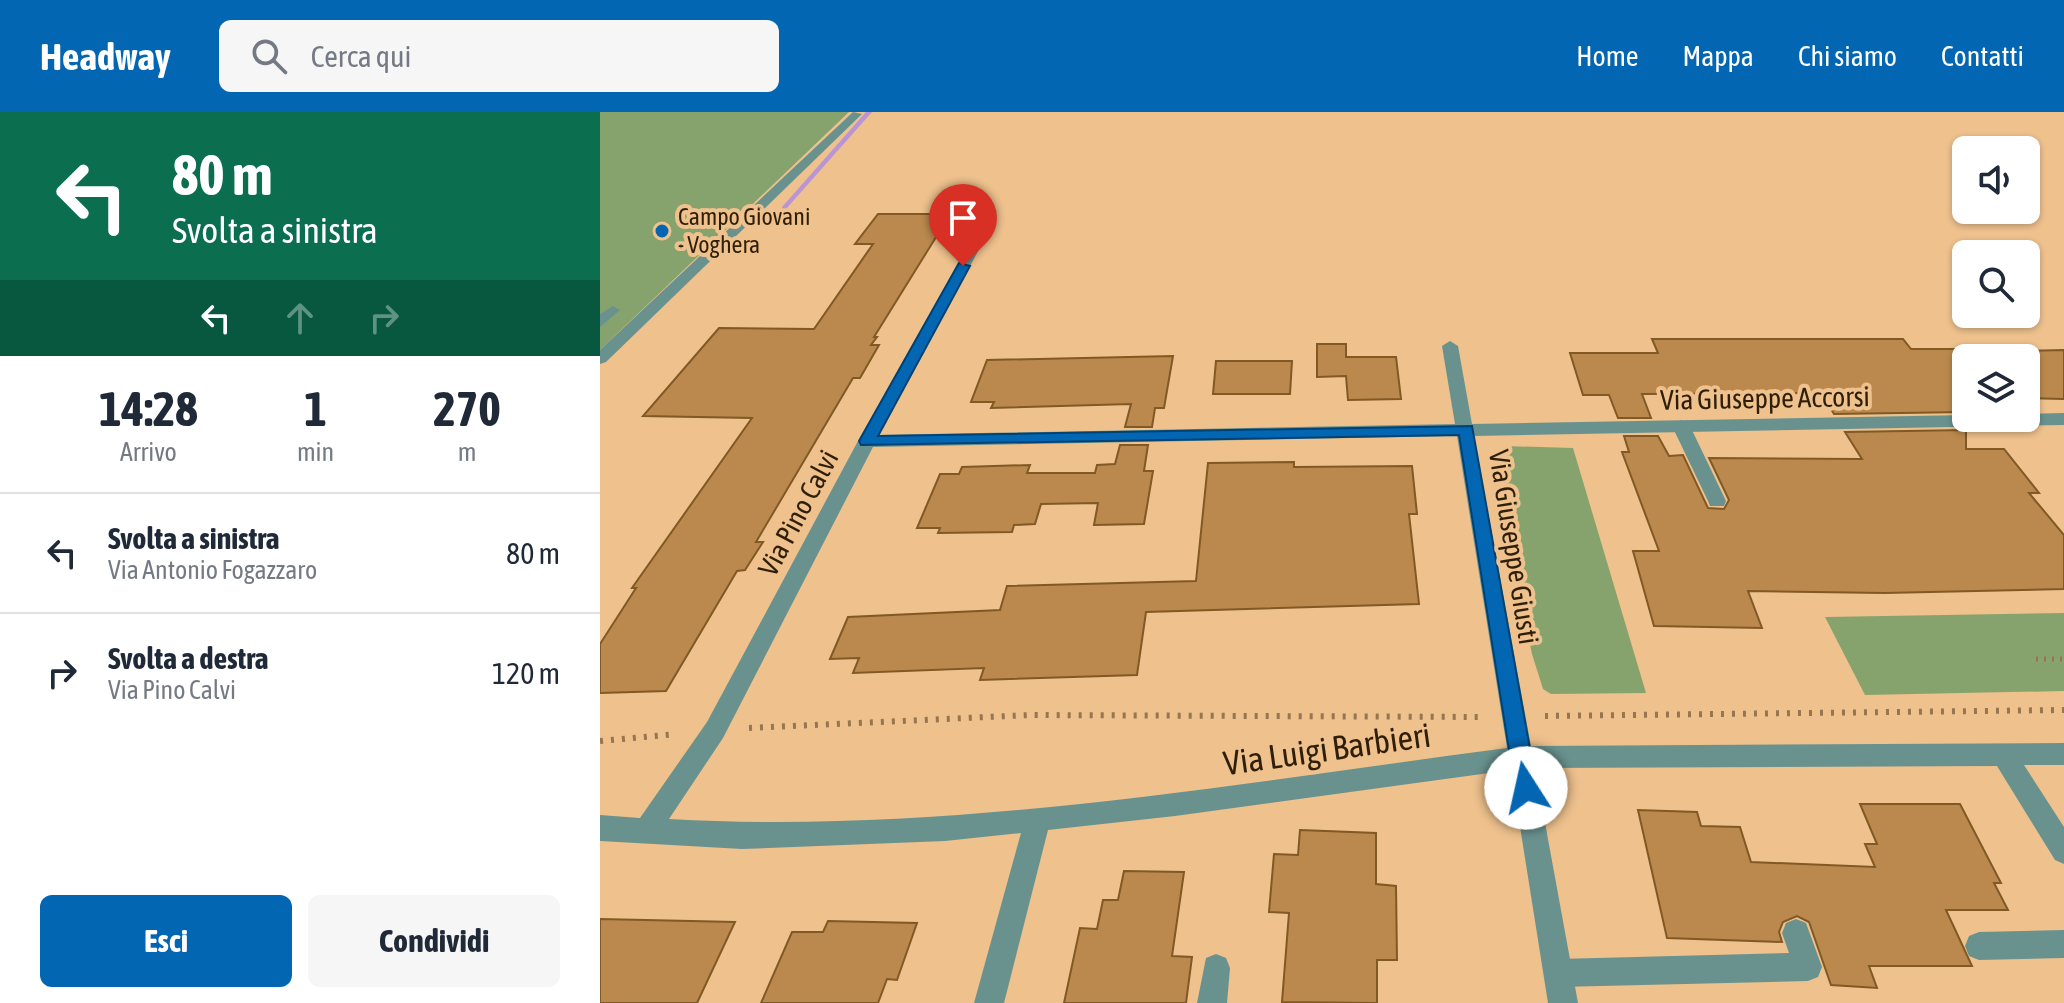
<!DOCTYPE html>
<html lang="it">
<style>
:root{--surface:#fff;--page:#f6f6f7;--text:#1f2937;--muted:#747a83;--line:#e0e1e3;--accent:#0266b3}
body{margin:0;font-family:"Asap Condensed",sans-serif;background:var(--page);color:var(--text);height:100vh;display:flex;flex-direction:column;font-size:30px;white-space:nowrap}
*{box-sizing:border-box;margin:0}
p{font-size:26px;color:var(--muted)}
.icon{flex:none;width:44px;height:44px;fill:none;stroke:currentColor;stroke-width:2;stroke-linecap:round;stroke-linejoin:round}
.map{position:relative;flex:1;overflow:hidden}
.panel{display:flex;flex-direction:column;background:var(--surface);width:600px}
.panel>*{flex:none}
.guide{background:#0b6e4f;color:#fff;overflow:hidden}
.tools{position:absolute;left:1352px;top:24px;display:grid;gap:16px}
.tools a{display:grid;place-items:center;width:88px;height:88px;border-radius:12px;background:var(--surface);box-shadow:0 2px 6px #0004;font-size:40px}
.pin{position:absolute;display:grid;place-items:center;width:68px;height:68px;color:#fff;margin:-82px -34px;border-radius:50% 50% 50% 0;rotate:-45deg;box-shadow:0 0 8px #0007}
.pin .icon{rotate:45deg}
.me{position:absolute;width:88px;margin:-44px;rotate:350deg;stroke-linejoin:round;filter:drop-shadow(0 0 6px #0008)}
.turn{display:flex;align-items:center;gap:28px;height:168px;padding:0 40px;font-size:36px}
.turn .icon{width:104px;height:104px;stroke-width:2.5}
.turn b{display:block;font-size:56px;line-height:68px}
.lanes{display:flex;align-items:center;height:76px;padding:0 40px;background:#0003;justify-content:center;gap:40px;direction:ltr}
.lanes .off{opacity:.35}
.eta{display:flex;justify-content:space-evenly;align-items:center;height:136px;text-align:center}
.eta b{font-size:48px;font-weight:700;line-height:56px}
.cta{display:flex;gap:16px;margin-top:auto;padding:16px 40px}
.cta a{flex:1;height:92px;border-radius:12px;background:var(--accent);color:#fff;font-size:32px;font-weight:700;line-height:92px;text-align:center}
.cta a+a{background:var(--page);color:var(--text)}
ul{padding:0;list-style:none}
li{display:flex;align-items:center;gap:24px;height:120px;padding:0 40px;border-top:2px solid var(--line)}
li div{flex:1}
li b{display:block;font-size:30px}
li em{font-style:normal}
header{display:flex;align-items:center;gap:48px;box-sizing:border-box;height:112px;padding:0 40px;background:var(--accent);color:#fff}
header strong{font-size:38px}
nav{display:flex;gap:44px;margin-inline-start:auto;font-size:28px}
.search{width:560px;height:72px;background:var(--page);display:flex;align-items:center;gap:20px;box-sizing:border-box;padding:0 28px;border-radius:12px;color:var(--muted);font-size:30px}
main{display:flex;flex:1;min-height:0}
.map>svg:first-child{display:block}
.green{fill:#87a36d}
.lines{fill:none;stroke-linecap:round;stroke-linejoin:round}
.stream{fill:#ba95d5;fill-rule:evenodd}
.building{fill:#bb894d;stroke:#805925;stroke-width:2}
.path-far1{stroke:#967650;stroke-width:5;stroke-dasharray:2 6;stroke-linecap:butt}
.path{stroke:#967650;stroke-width:6;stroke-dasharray:3 8;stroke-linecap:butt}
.service{fill:#69928f;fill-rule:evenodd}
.minor{fill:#69928f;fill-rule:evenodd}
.route{fill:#0266b3;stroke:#014274;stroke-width:2}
.poi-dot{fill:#0266b3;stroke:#eec18d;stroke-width:3}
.labels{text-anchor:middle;stroke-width:8;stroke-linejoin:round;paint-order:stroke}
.far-poi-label{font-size:24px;fill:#2f1f09;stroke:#eec18d;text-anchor:start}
.street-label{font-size:28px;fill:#2f1f09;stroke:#eec18d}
.near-street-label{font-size:34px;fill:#2f1f09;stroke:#eec18d}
</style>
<header>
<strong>Headway</strong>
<div class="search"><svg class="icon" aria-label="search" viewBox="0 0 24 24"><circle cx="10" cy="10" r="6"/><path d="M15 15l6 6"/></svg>Cerca qui</div>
<nav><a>Home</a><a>Mappa</a><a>Chi siamo</a><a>Contatti</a></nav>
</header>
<main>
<section class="panel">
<div class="guide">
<div class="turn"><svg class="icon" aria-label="left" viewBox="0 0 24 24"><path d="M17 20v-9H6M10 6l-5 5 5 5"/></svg><div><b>80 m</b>Svolta a sinistra</div></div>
<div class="lanes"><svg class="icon" aria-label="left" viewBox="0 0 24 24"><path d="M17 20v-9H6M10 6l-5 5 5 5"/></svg><svg class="icon off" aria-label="ahead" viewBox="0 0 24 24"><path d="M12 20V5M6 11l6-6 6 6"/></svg><svg class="icon off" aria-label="right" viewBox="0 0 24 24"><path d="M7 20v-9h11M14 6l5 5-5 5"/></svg></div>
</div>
<div class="eta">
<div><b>14:28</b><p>Arrivo</p></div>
<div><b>1</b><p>min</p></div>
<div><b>270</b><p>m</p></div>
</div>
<ul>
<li><svg class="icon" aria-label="left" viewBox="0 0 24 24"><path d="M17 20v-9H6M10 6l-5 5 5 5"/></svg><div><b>Svolta a sinistra</b><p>Via Antonio Fogazzaro</p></div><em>80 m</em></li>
<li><svg class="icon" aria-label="right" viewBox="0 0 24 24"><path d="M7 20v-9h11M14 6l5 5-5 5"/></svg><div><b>Svolta a destra</b><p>Via Pino Calvi</p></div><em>120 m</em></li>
</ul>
<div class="cta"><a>Esci</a><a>Condividi</a></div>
</section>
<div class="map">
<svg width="1464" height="891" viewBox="0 0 1464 891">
<rect width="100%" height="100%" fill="#eec18d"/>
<g class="green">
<path d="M 0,0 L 249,0 L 0,238 Z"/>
<path d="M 904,334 L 973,336 L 1046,581 L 951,582 L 943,577 L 932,542 L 891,344 Z"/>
<path d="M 1464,501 L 1464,579 L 1265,583 L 1225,505 Z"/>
</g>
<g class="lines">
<path class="stream" d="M 266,0 L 272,0 L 186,97 L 182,97 L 182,95 Z"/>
</g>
<g class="building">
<path d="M 278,102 L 345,102 L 341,109 L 346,109 L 274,225 L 277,225 L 271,233 L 279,233 L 260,266 L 253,266 L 156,430 L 163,430 L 145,458 L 137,459 L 66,579 L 0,581 L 0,532 L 36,476 L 32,476 L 152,306 L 43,304 L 119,216 L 214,217 L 273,132 L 255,132 Z"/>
<path d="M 1052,227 L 1303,227 L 1311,237 L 1366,237 L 1366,300 L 1234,302 L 1221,281 L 1042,282 L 1051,306 L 1018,306 L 1009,283 L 983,283 L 970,241 L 1058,241 Z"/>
<path d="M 717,232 L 746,232 L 746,245 L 796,245 L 801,287 L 748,288 L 746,264 L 717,265 Z"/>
<path d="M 1464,238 L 1464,287 L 1426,286 L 1426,239 Z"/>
<path d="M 573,244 L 564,296 L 555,296 L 552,315 L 525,315 L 531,292 L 391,296 L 394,290 L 371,290 L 387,248 Z"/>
<path d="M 616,249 L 692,249 L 690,282 L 613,282 Z"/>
<path d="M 1366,318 L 1366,337 L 1404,337 L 1439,381 L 1429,381 L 1464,423 L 1464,477 L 1284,481 L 1148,479 L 1162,516 L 1054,514 L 1033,439 L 1059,439 L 1022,340 L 1029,340 L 1024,324 L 1058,324 L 1069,344 L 1083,343 L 1108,396 L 1124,397 L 1129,388 L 1109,346 L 1262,347 L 1245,320 Z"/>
<path d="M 520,333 L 548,333 L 544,359 L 553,359 L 544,412 L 494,413 L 498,391 L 441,392 L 435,412 L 414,413 L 412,420 L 338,421 L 340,416 L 317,416 L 340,362 L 359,362 L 362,355 L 430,353 L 427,361 L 495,361 L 497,353 L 515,352 Z"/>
<path d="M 694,350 L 694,355 L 812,354 L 817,402 L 809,402 L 819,492 L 546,500 L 537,563 L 380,568 L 384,556 L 253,561 L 259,546 L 230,547 L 248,505 L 400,498 L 407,474 L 596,469 L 608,351 Z"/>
<path d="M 1260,692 L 1360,692 L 1401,771 L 1394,771 L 1408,798 L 1346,798 L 1372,854 L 1269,854 L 1277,876 L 1231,873 L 1209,810 L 1197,804 L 1183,810 L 1179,820 L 1182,830 L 1067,826 L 1038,698 L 1097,700 L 1101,714 L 1140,715 L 1151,750 L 1275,755 L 1265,732 L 1277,732 Z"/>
<path d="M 700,718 L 776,721 L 776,772 L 796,774 L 797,848 L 777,848 L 777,891 L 682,890 L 689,801 L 669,800 L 674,742 L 698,743 Z"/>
<path d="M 524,759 L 584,760 L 572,844 L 592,845 L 586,891 L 464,891 L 480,816 L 497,817 L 503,788 L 518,788 Z"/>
<path d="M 0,807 L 135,810 L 97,891 L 0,891 Z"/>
<path d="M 228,809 L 317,811 L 297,868 L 287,867 L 278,891 L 161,891 L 192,820 L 223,820 Z"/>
</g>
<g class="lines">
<path class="path-far1" d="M 1436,547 L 1464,547"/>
<g class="path">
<path d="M 945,604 L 1464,598"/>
<path d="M 149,616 L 431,603 L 883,605"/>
<path d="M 0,629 L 76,622"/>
</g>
<g class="service">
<path d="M 13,194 L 20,198 L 0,215 L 0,202 Z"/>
<path d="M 1081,308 L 1090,314 L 1126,389 L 1124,394 L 1110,394 L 1108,389 L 1072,314 Z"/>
<path d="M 1196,807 L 1206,811 L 1222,855 L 1218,865 L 1208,869 L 958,875 L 948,871 L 944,861 L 948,851 L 958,847 L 1189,841 L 1182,821 L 1186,811 Z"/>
<path d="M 1464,818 L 1464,846 L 1379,848 L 1369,844 L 1365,834 L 1369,824 L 1379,820 Z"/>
<path d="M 616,842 L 626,846 L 630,856 L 627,891 L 597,891 L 606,846 Z"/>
</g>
<g class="minor">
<path d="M 253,0 L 262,2 L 6,250 L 0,252 L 0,238 Z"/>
<path d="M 391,100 L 397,104 L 279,323 L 855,312 L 842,234 L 850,229 L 858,234 L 872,312 L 1366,303 L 1366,306 L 1426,306 L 1426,302 L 1464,301 L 1464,313 L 874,324 L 931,634 L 1464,631 L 1464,653 L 1424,653 L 1464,715 L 1464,752 L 1455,748 L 1397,654 L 935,656 L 978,891 L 948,891 L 911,658 L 575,704 L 448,718 L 404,891 L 374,891 L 421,721 L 345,729 L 142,737 L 0,729 L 0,703 L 40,706 L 107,610 L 258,329 L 385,104 ZM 857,324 L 907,636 C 632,672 347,723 69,707 L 123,626 L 273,335 Z"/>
</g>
</g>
<path class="route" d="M 359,151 L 370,154 L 278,324 L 872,314 L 937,676 L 934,683 L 926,687 L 918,683 L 915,676 L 859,323 L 261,333 L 259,329 Z"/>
<circle class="poi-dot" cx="62" cy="119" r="8"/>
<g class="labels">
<g class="far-poi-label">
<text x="78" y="113">Campo Giovani<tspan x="78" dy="28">- Voghera</tspan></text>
</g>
<g class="street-label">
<text transform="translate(1165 286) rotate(-1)" y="10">Via Giuseppe Accorsi</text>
<text transform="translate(198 401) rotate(-62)" y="10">Via Pino Calvi</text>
<text transform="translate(914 435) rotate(81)" y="10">Via Giuseppe Giusti</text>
</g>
<g class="near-street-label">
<text transform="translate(727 637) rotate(-8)" y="12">Via Luigi Barbieri</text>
</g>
</g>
</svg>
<div class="tools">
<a><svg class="icon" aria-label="sound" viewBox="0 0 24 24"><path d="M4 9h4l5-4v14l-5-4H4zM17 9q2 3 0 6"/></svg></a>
<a><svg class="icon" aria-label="search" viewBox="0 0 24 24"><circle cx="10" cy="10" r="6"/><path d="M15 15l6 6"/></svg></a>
<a><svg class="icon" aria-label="layers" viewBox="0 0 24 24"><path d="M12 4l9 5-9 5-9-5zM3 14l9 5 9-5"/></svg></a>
</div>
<div class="pin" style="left:363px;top:154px;background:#d93025"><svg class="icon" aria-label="arrive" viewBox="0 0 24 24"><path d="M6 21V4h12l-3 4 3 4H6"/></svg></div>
<svg class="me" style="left:926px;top:676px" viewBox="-20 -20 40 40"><circle r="19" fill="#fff"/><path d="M0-13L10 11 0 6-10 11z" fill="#0266b3"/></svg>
</div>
</main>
